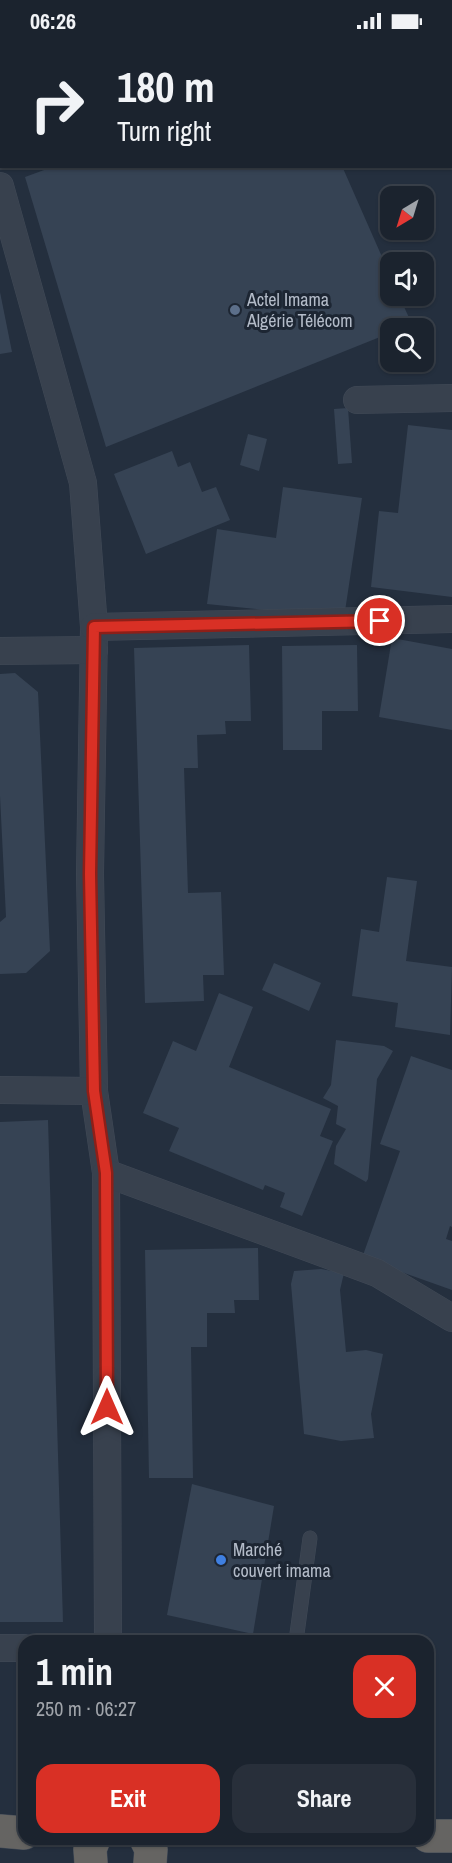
<!DOCTYPE html>
<meta charset="utf-8">
<style>
:root{--surface:#1b232e;--page:#282f3a;--text:#f1f3f6;--muted:#a0a4aa;--line:#39404a;--accent:#d93025}
body{margin:0;font-family:"Archivo Narrow",sans-serif;background:var(--page);color:var(--text);height:100vh;display:flex;flex-direction:column;font-size:22px;white-space:nowrap}
*{box-sizing:border-box;margin:0}
p{font-size:20px;color:var(--muted)}
.icon{flex:none;width:33px;height:33px;fill:none;stroke:currentColor;stroke-width:2;stroke-linecap:round;stroke-linejoin:round}
.map{position:relative;flex:1;overflow:hidden}
.sheet{position:absolute;left:18px;top:1593px;width:416px;height:210px;display:flex;flex-direction:column;background:var(--surface);border-radius:18px;box-shadow:0 2px 4px #0004,0 0 0 2px var(--line)}
.sheet>*{flex:none}
.hud{position:absolute;left:0px;top:0px;width:453px;height:126px;box-shadow:0 2px 4px #0004,0 0 0 2px var(--line);background:#1b232e;color:var(--text);overflow:hidden}
.needle{width:39px;rotate:218deg}
.buttons{position:absolute;left:380px;top:144px;display:grid;gap:12px}
.buttons a{display:grid;place-items:center;width:54px;height:54px;border-radius:12px;background:var(--surface);box-shadow:0 2px 4px #0004,0 0 0 2px var(--line);font-size:30px}
.pin{position:absolute;display:grid;place-items:center;width:51px;height:51px;color:#fff;margin:-26px;border:3px solid #fff;border-radius:50%;box-shadow:0 2px 6px #0007}
.me{position:absolute;width:66px;margin:-33px;rotate:0deg;stroke-linejoin:round;filter:drop-shadow(0 0 4px #0008)}
.turn{display:flex;align-items:center;gap:21px;height:126px;padding:0 18px;font-size:27px}
.turn .icon{width:78px;height:78px;stroke-width:2.5}
.turn b{display:block;font-size:42px;line-height:51px}
.round{display:grid;place-items:center;flex:none;width:63px;height:63px;border-radius:18px;background:var(--page)}
.summary{display:flex;align-items:center;justify-content:space-between;height:102px;padding:0 18px}
h1{font-size:36px;font-weight:800;line-height:45px}
.button{display:flex;gap:12px;margin-top:auto;padding:12px 18px}
.button a{flex:1;height:69px;border-radius:18px;background:var(--accent);color:#fff;font-size:24px;font-weight:800;line-height:69px;text-align:center}
.button a+a{background:var(--page);color:var(--text)}
.status{display:flex;justify-content:space-between;align-items:center;height:42px;padding:0 30px;background:var(--surface);direction:ltr}
.status svg{height:16px;fill:currentColor}
.map>svg:first-child{display:block}
.building{fill:#364354}
.lines{fill:none;stroke-linecap:round;stroke-linejoin:round}
.service-casing{stroke:#414a57;stroke-width:15}
.minor-casing{stroke:#414a57;stroke-width:28}
.trunk-casing{stroke:#434c59;stroke-width:34}
.service{stroke:#38414e;stroke-width:14}
.minor{stroke:#38414e;stroke-width:27}
.trunk{stroke:#656462;stroke-width:33}
.route-casing{stroke:#8d1f18;stroke-width:15}
.route{stroke:#d93025;stroke-width:10}
.service-dot{fill:#5c6f8a;stroke:#1d2633;stroke-width:2}
.shop-dot{fill:#3f7fe0;stroke:#1d2633;stroke-width:2}
.labels{text-anchor:middle;stroke-width:6;stroke-linejoin:round;paint-order:stroke}
.poi-label{font-size:18px;fill:#b4bcc9;stroke:#1d2633;text-anchor:start}
</style>
<div class="status"><b>06:26</b><svg viewBox="0 0 49 12"><path d="M0 12V9h3v3zM5 12V6h3v6zM10 12V3h3v9zM15 12V0h3v12zM26 1h20v11H26zM47 4h2v5h-2z"/></svg></div>
<div class="map">
<svg width="452" height="1821" viewBox="0 0 452 1821">
<rect width="100%" height="100%" fill="#242f3e"/>
<g class="building">
<path d="M 55,124 L 342,124 L 390,233 L 390,254 L 399,254 L 412,282 L 401,286 L 390,286 L 390,291 L 106,405 L 25,135 Z"/>
<path d="M 0,250 L 12,310 L 0,312 Z"/>
<path d="M 348,366 L 352,421 L 338,422 L 334,367 Z"/>
<path d="M 408,383 L 452,388 L 452,555 L 371,545 L 379,469 L 398,471 Z"/>
<path d="M 248,392 L 267,397 L 259,429 L 240,423 Z"/>
<path d="M 172,409 L 178,425 L 190,420 L 202,450 L 216,445 L 230,478 L 146,512 L 114,432 Z"/>
<path d="M 283,445 L 362,456 L 344,576 L 207,562 L 217,487 L 276,496 Z"/>
<path d="M 392,596 L 452,607 L 452,688 L 379,675 Z"/>
<path d="M 249,603 L 251,679 L 225,679 L 226,692 L 197,693 L 198,726 L 184,726 L 188,851 L 221,850 L 224,933 L 203,933 L 204,959 L 145,961 L 134,606 Z"/>
<path d="M 357,603 L 358,669 L 322,669 L 322,708 L 283,708 L 282,604 Z"/>
<path d="M 15,631 L 38,650 L 50,909 L 26,931 L 0,932 L 0,880 L 6,875 L 0,754 L 0,632 Z"/>
<path d="M 387,835 L 417,839 L 406,919 L 452,925 L 450,993 L 395,985 L 398,961 L 352,954 L 361,887 L 379,890 Z"/>
<path d="M 274,921 L 321,941 L 309,969 L 262,948 Z"/>
<path d="M 219,951 L 253,965 L 229,1025 L 331,1067 L 320,1094 L 333,1099 L 302,1174 L 280,1165 L 285,1151 L 265,1143 L 263,1148 L 169,1109 L 179,1086 L 143,1071 L 173,999 L 196,1009 Z"/>
<path d="M 336,998 L 384,1004 L 393,1009 L 377,1037 L 368,1137 L 366,1140 L 334,1122 L 336,1104 L 346,1087 L 336,1082 L 338,1064 L 323,1056 L 331,1043 Z"/>
<path d="M 411,1014 L 452,1028 L 452,1185 L 450,1184 L 446,1197 L 452,1199 L 452,1248 L 362,1216 L 400,1109 L 380,1102 Z"/>
<path d="M 48,1078 L 63,1580 L 0,1580 L 0,1080 Z"/>
<path d="M 258,1206 L 259,1258 L 234,1258 L 235,1271 L 207,1271 L 207,1305 L 191,1305 L 193,1436 L 149,1436 L 145,1208 Z"/>
<path d="M 321,1227 L 344,1231 L 340,1248 L 346,1310 L 366,1308 L 383,1312 L 371,1372 L 374,1396 L 341,1399 L 304,1392 L 291,1242 L 294,1229 Z"/>
<path d="M 192,1442 L 274,1464 L 253,1592 L 167,1573 Z"/>
</g>
<g class="lines">
<g class="service-casing">
<path id="service" d="M 296,1599 L 310,1496"/>
</g>
<g class="minor-casing">
<g id="minor">
<path d="M 259,2 L 263,0"/>
<path d="M 0,110 L 2,109"/>
<path d="M 0,144 L 83,441 L 94,585 L 90,832 L 94,1049 L 106,1131 L 108,1599"/>
<path d="M 357,358 L 452,356"/>
<path d="M 94,585 L 452,577"/>
<path d="M 0,609 L 94,608"/>
<path d="M 0,1048 L 94,1049"/>
<path d="M 106,1131 L 377,1231 L 452,1276"/>
<path d="M 0,1606 L 24,1606"/>
</g>
</g>
<g class="trunk-casing">
<g id="trunk">
<path d="M 0,1789 L 24,1791"/>
<path d="M 428,1794 L 452,1794"/>
<path d="M 146,1797 L 151,1807 L 150,1821"/>
<path d="M 91,1821 L 90,1807 L 94,1797"/>
</g>
</g>
<use href="#service" class="service"/>
<use href="#minor" class="minor"/>
<use href="#trunk" class="trunk"/>
</g>
<g class="lines">
<g class="route-casing">
<path id="route" d="M 107,1365 L 106,1131 L 94,1049 L 90,832 L 94,585 L 380,579"/>
</g>
<use href="#route" class="route"/>
</g>
<circle class="service-dot" cx="235" cy="268" r="6"/>
<circle class="shop-dot" cx="221" cy="1518" r="6"/>
<g class="labels">
<g class="poi-label">
<text x="247" y="264">Actel Imama<tspan x="247" dy="21">Algérie Télécom</tspan></text>
<text x="233" y="1514">Marché<tspan x="233" dy="21">couvert imama</tspan></text>
</g>
</g>
</svg>
<div class="buttons">
<a><svg class="needle" viewBox="-14 -14 28 28"><path d="M0-13l5 13h-10z" fill="#e53935"/><path d="M0 13l5-13h-10z" fill="#a0a4aa"/></svg></a>
<a><svg class="icon" aria-label="sound" viewBox="0 0 24 24"><path d="M4 9h4l5-4v14l-5-4H4zM17 9q2 3 0 6"/></svg></a>
<a><svg class="icon" aria-label="search" viewBox="0 0 24 24"><circle cx="10" cy="10" r="6"/><path d="M15 15l6 6"/></svg></a>
</div>
<div class="pin" style="left:380px;top:579px;background:#d93025"><svg class="icon" aria-label="arrive" viewBox="0 0 24 24"><path d="M6 21V4h12l-3 4 3 4H6"/></svg></div>
<svg class="me" style="left:107px;top:1365px" viewBox="-20 -20 40 40"><path d="M0-17L14 15 0 8-14 15z" fill="#d93025" stroke="#fff" stroke-width="4"/></svg>
<div class="hud">
<div class="turn"><svg class="icon" aria-label="right" viewBox="0 0 24 24"><path d="M7 20v-9h11M14 6l5 5-5 5"/></svg><div><b>180 m</b>Turn right</div></div>
</div>
<section class="sheet">
<div class="summary"><div><h1>1 min</h1><p>250 m · 06:27</p></div><a class="round" style="background:#d93025;color:#fff"><svg class="icon" aria-label="close" viewBox="0 0 24 24"><path d="M6 6l12 12M18 6L6 18"/></svg></a></div>
<div class="button"><a>Exit</a><a>Share</a></div>
</section>
</div>
